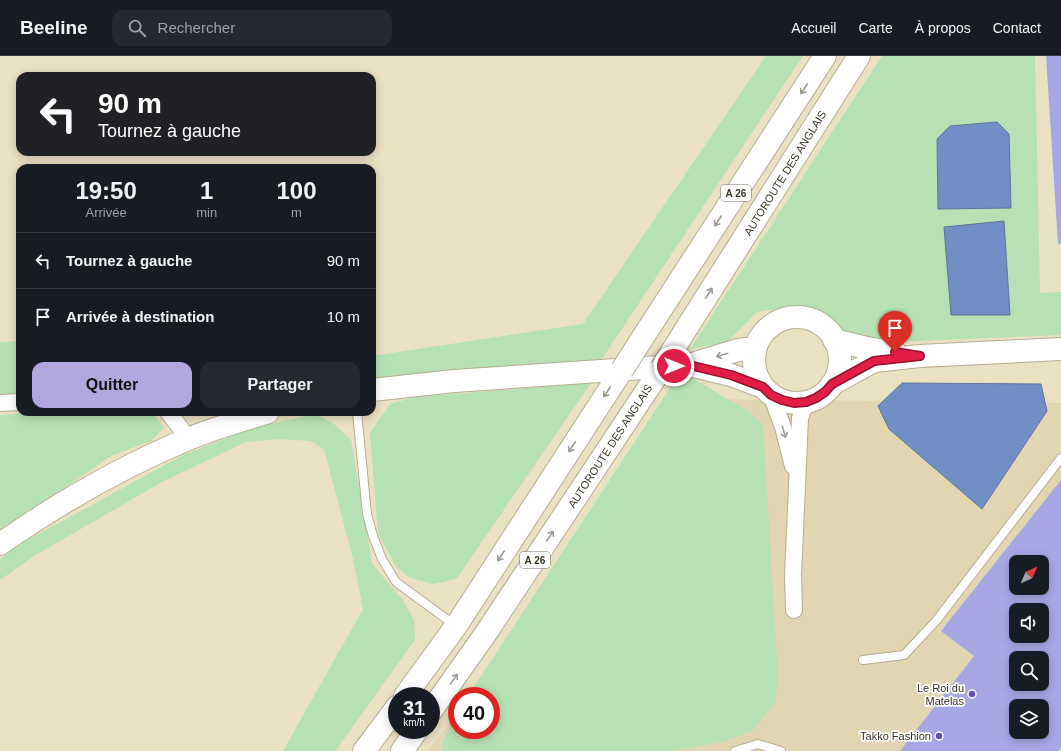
<!DOCTYPE html>
<html lang="fr">
<meta charset="utf-8">
<style>
:root{--surface:#171b24;--page:#242831;--text:#f1f3f6;--muted:#9ea1a6;--line:#363941;--accent:#b2a7df}
body{margin:0;font-family:Helvetica,sans-serif;background:var(--page);color:var(--text);height:100vh;display:flex;flex-direction:column;font-size:15px;white-space:nowrap}
*{box-sizing:border-box;margin:0}
p{font-size:13px;color:var(--muted)}
.icon{flex:none;width:22px;height:22px;fill:none;stroke:currentColor;stroke-width:2;stroke-linecap:round;stroke-linejoin:round}
.map{position:relative;flex:1;overflow:hidden}
.drawer{position:absolute;left:16px;top:108px;width:360px;height:252px;display:flex;flex-direction:column;background:var(--surface);border-radius:12px;box-shadow:0 2px 10px #0003}
.drawer>*{flex:none}
.hud{position:absolute;left:16px;top:16px;width:360px;height:84px;border-radius:12px;box-shadow:0 2px 10px #0003;background:#202124;color:#fff;overflow:hidden}
.needle{width:26px;rotate:45deg}
.fabs{position:absolute;left:1009px;top:499px;display:grid;gap:8px}
.fabs a{display:grid;place-items:center;width:40px;height:40px;border-radius:8px;background:var(--surface);box-shadow:0 2px 10px #0003;font-size:20px}
.speed{position:absolute;left:388px;top:631px;display:flex;gap:8px;font-size:20px;font-weight:700;text-align:center}
.speed>*{display:grid;place-content:center;width:52px;height:52px;border-radius:50%;background:var(--surface);box-shadow:0 2px 10px #0003;line-height:1}
.speed small{font-size:10px;font-weight:400}
.speed .limit{border:6px solid #d22;background:#fff;color:#111}
.pin{position:absolute;display:grid;place-items:center;width:34px;height:34px;color:#fff;margin:-41px -17px;border-radius:50% 50% 50% 0;rotate:-45deg;box-shadow:0 0 4px #0007}
.pin .icon{rotate:45deg}
.me{position:absolute;width:44px;margin:-22px;rotate:90deg;stroke-linejoin:round;filter:drop-shadow(0 0 3px #0008)}
.turn{display:flex;align-items:center;gap:14px;height:84px;padding:0 16px;font-size:18px}
.turn .icon{width:52px;height:52px;stroke-width:2.5}
.turn b{display:block;font-size:28px;line-height:34px}
.eta{display:flex;justify-content:space-evenly;align-items:center;height:68px;text-align:center}
.eta b{font-size:24px;font-weight:700;line-height:28px}
.action{display:flex;gap:8px;margin-top:auto;padding:8px 16px}
.action a{flex:1;height:46px;border-radius:12px;background:var(--accent);color:#111;font-size:16px;font-weight:700;line-height:46px;text-align:center}
.action a+a{background:var(--page);color:var(--text)}
ul{padding:0;list-style:none}
li{display:flex;align-items:center;gap:12px;height:56px;padding:0 16px;border-top:1px solid var(--line)}
li div{flex:1}
li b{display:block;font-size:15px}
li em{font-style:normal}
header{display:flex;align-items:center;gap:24px;box-sizing:border-box;height:56px;padding:0 20px;background:var(--surface);border-bottom:1px solid var(--line)}
header strong{font-size:19px}
nav{display:flex;gap:22px;margin-inline-start:auto;font-size:14px}
.search{width:280px;height:36px;background:var(--page);display:flex;align-items:center;gap:10px;box-sizing:border-box;padding:0 14px;border-radius:12px;color:var(--muted);font-size:15px}
.map>svg:first-child{display:block}
.built{fill:#e2d5b1;fill-rule:evenodd}
.green{fill:#b6e1b4}
.water{fill:#708fc6;stroke:#607497}
.building{fill:#a7a7e6;fill-rule:evenodd}
.lines{fill:none;stroke-linecap:round;stroke-linejoin:round}
.lane-casing{stroke:#b6ac90;stroke-width:10}
.street-casing{stroke:#b6ac90;stroke-width:18}
.secondary-casing{stroke:#b6ac90;stroke-width:24}
.highway-casing{stroke:#b6ac90;stroke-width:24}
.lane{stroke:#fff;stroke-width:8}
.street{stroke:#fff;stroke-width:16}
.secondary{stroke:#fff;stroke-width:22}
.highway{stroke:#fff;stroke-width:22}
.highway-bridge-casing{stroke:#b6ac90;stroke-width:24;stroke-linecap:butt}
.highway-bridge{stroke:#fff;stroke-width:22}
.oneway{stroke:#9c9a94}
.route-casing{stroke:#92132f;stroke-width:10}
.route{stroke:#e11d48;stroke-width:7}
.poi-dot{fill:#654ac2;stroke:#fff;stroke-width:1.5}
.labels{text-anchor:middle;stroke-width:3.5;stroke-linejoin:round;paint-order:stroke}
.shield{fill:#fff;stroke:#747269;stroke-width:1}
.shield-label{font-size:10px;font-weight:bold;fill:#393529}
.street-label{font-size:11px;fill:#393529;stroke:#fff}
.poi-label{font-size:11px;fill:#393529;stroke:#fff;text-anchor:end}
</style>
<header>
<strong>Beeline</strong>
<div class="search"><svg class="icon" aria-label="search" viewBox="0 0 24 24"><circle cx="10" cy="10" r="6"/><path d="M15 15l6 6"/></svg>Rechercher</div>
<nav><a>Accueil</a><a>Carte</a><a>À propos</a><a>Contact</a></nav>
</header>
<div class="map">
<svg width="1061" height="695" viewBox="0 0 1061 695">
<rect width="100%" height="100%" fill="#eae0c2"/>
<path class="built" d="M 704,343 L 1061,347 L 1061,695 L 428,695 L 457,658 L 457,674 L 491,674 L 491,640 ZM 1016,506 L 1042,506 L 1042,532 L 1016,532 ZM 1016,554 L 1042,554 L 1042,580 L 1016,580 ZM 1016,602 L 1042,602 L 1042,628 L 1016,628 ZM 1016,650 L 1042,650 L 1042,676 L 1016,676 Z"/>
<g class="green">
<path d="M 766,0 L 803,0 L 602,303 L 372,323 L 372,300 L 583,268 Z"/>
<path d="M 882,0 L 1035,0 L 1040,237 L 1061,236 L 1061,279 L 895,286 L 847,279 L 832,270 L 814,254 L 800,250 L 757,256 L 726,287 L 690,293 Z"/>
<path d="M 20,285 L 20,337 L 0,338 L 0,286 Z"/>
<path d="M 692,322 L 750,356 L 763,369 L 778,621 L 775,647 L 752,675 L 723,686 L 671,695 L 444,695 L 442,688 L 457,657 L 457,674 L 491,674 L 491,640 L 468,640 L 674,326 Z"/>
<path d="M 591,327 L 457,522 L 444,526 L 432,528 L 411,522 L 396,511 L 378,477 L 370,377 L 390,348 L 415,341 Z"/>
<path d="M 44,356 L 94,356 L 154,359 L 164,372 L 151,385 L 111,400 L 0,476 L 0,359 Z"/>
<path d="M 316,358 L 334,368 L 351,384 L 372,508 L 402,543 L 414,564 L 415,584 L 335,695 L 283,695 L 363,553 L 353,503 L 324,393 L 310,385 L 281,383 L 246,386 L 162,426 L 34,500 L 0,524 L 0,503 L 19,489 L 183,399 L 252,372 Z"/>
</g>
<g class="water">
<path d="M 997,66 L 1009,78 L 1011,152 L 938,153 L 937,83 L 950,70 Z"/>
<path d="M 1004,165 L 1010,259 L 951,259 L 944,171 Z"/>
<path d="M 902,327 L 1041,328 L 1047,355 L 982,453 L 889,373 L 878,350 Z"/>
</g>
<g class="building">
<path d="M 1046,0 L 1061,0 L 1061,187 L 1058,188 Z"/>
<path d="M 1061,424 L 1061,691 L 1058,695 L 900,695 L 974,600 L 941,575 ZM 1016,506 L 1042,506 L 1042,532 L 1016,532 ZM 1016,554 L 1042,554 L 1042,580 L 1016,580 ZM 1016,602 L 1042,602 L 1042,628 L 1016,628 ZM 1016,650 L 1042,650 L 1042,676 L 1016,676 Z"/>
</g>
<g class="lines">
<g class="lane-casing">
<g id="lane">
<path d="M 357,356 L 367,458 L 373,480 L 382,503 L 396,526 L 456,570"/>
<path d="M 863,604 L 904,599 L 936,565 L 1061,402"/>
<path d="M 735,695 L 758,688 L 781,695"/>
</g>
</g>
<g class="street-casing">
<g id="street">
<path d="M 771,339 L 783,371 L 793,410"/>
<path d="M 0,347 L 20,346"/>
<path d="M 168,356 L 189,383"/>
<path d="M 794,554 L 793,520 L 800,362 L 806,346"/>
</g>
</g>
<g class="secondary-casing">
<g id="secondary">
<circle cx="797" cy="304" r="43"/>
<path d="M 834,284 L 871,293 L 895,296"/>
<path d="M 689,309 L 731,319 L 763,331"/>
<path d="M 832,328 L 874,305 L 920,300 L 1061,293"/>
<path d="M 372,334 L 454,325 L 689,309 L 738,294 L 755,292"/>
<path d="M 0,488 C 59,447 121,411 188,383 C 214,372 241,365 268,356"/>
</g>
</g>
<g class="highway-casing">
<g id="highway">
<path d="M 688,270 L 859,0"/>
<path d="M 647,275 L 825,0"/>
<path d="M 405,640 L 456,570 L 622,314"/>
<path d="M 431,655 L 486,577 L 661,313"/>
<path d="M 364,695 L 397,651"/>
<path d="M 402,695 L 417,674"/>
</g>
</g>
<use href="#lane" class="lane"/>
<use href="#street" class="street"/>
<use href="#secondary" class="secondary"/>
<use href="#highway" class="highway"/>
<g class="highway-bridge-casing">
<g id="highway-bridge">
<path d="M 661,313 L 688,270"/>
<path d="M 622,314 L 647,275"/>
</g>
</g>
<use href="#highway-bridge" class="highway-bridge"/>
</g>
<defs><path id="oneway-shaft" d="M-6 0H5M1.5-3L5.5 0L1.5 3" fill="none" stroke-width="1.6" stroke-linecap="round" stroke-linejoin="round"/></defs>
<g class="oneway">
<use href="#oneway-shaft" transform="translate(804 33) rotate(123)"/>
<use href="#oneway-shaft" transform="translate(718 165) rotate(123)"/>
<use href="#oneway-shaft" transform="translate(709 237) rotate(-58)"/>
<use href="#oneway-shaft" transform="translate(722 299) rotate(163)"/>
<use href="#oneway-shaft" transform="translate(607 336) rotate(123)"/>
<use href="#oneway-shaft" transform="translate(784 376) rotate(74)"/>
<use href="#oneway-shaft" transform="translate(572 391) rotate(123)"/>
<use href="#oneway-shaft" transform="translate(550 480) rotate(-56)"/>
<use href="#oneway-shaft" transform="translate(501 500) rotate(123)"/>
<use href="#oneway-shaft" transform="translate(454 623) rotate(-55)"/>
</g>
<g class="lines">
<g class="route-casing">
<path id="route" d="M 674,310 L 689,309 L 731,319 L 763,331 L 771,339 L 782,344 L 794,347 L 806,346 L 816,342 L 825,336 L 832,328 L 874,305 L 920,300 L 895,296"/>
</g>
<use href="#route" class="route"/>
</g>
<g class="poi-dot">
<circle cx="972" cy="638" r="4"/>
<circle cx="939" cy="680" r="4"/>
</g>
<g class="labels">
<g class="shield">
<rect x="721" y="129" width="30" height="16" rx="3"/>
<rect x="520" y="496" width="30" height="16" rx="3"/>
</g>
<g class="shield-label">
<text x="736" y="141">A 26</text>
<text x="535" y="508">A 26</text>
</g>
<g class="street-label">
<text transform="translate(785 117) rotate(-58)" y="4">AUTOROUTE DES ANGLAIS</text>
<text transform="translate(610 390) rotate(-57)" y="4">AUTOROUTE DES ANGLAIS</text>
</g>
<g class="poi-label">
<text x="964" y="636">Le Roi du<tspan x="964" dy="13">Matelas</tspan></text>
<text x="931" y="684">Takko Fashion</text>
</g>
</g>
</svg>
<div class="fabs">
<a><svg class="needle" viewBox="-14 -14 28 28"><path d="M0-13l5 13h-10z" fill="#e53935"/><path d="M0 13l5-13h-10z" fill="#9ea1a6"/></svg></a>
<a><svg class="icon" aria-label="sound" viewBox="0 0 24 24"><path d="M4 9h4l5-4v14l-5-4H4zM17 9q2 3 0 6"/></svg></a>
<a><svg class="icon" aria-label="search" viewBox="0 0 24 24"><circle cx="10" cy="10" r="6"/><path d="M15 15l6 6"/></svg></a>
<a><svg class="icon" aria-label="layers" viewBox="0 0 24 24"><path d="M12 4l9 5-9 5-9-5zM3 14l9 5 9-5"/></svg></a>
</div>
<div class="speed"><div>31<small>km/h</small></div><div class="limit">40</div></div>
<div class="pin" style="left:895px;top:296px;background:#d93025"><svg class="icon" aria-label="arrive" viewBox="0 0 24 24"><path d="M6 21V4h12l-3 4 3 4H6"/></svg></div>
<svg class="me" style="left:674px;top:310px" viewBox="-20 -20 40 40"><circle r="17" fill="#e11d48" stroke="#fff" stroke-width="3"/><path d="M0-11L8 9 0 5-8 9z" fill="#fff"/></svg>
<div class="hud">
<div class="turn"><svg class="icon" aria-label="left" viewBox="0 0 24 24"><path d="M17 20v-9H6M10 6l-5 5 5 5"/></svg><div><b>90 m</b>Tournez à gauche</div></div>
</div>
<section class="drawer">
<div class="eta">
<div><b>19:50</b><p>Arrivée</p></div>
<div><b>1</b><p>min</p></div>
<div><b>100</b><p>m</p></div>
</div>
<ul>
<li><svg class="icon" aria-label="left" viewBox="0 0 24 24"><path d="M17 20v-9H6M10 6l-5 5 5 5"/></svg><div><b>Tournez à gauche</b></div><em>90 m</em></li>
<li><svg class="icon" aria-label="arrive" viewBox="0 0 24 24"><path d="M6 21V4h12l-3 4 3 4H6"/></svg><div><b>Arrivée à destination</b></div><em>10 m</em></li>
</ul>
<div class="action"><a>Quitter</a><a>Partager</a></div>
</section>
</div>
